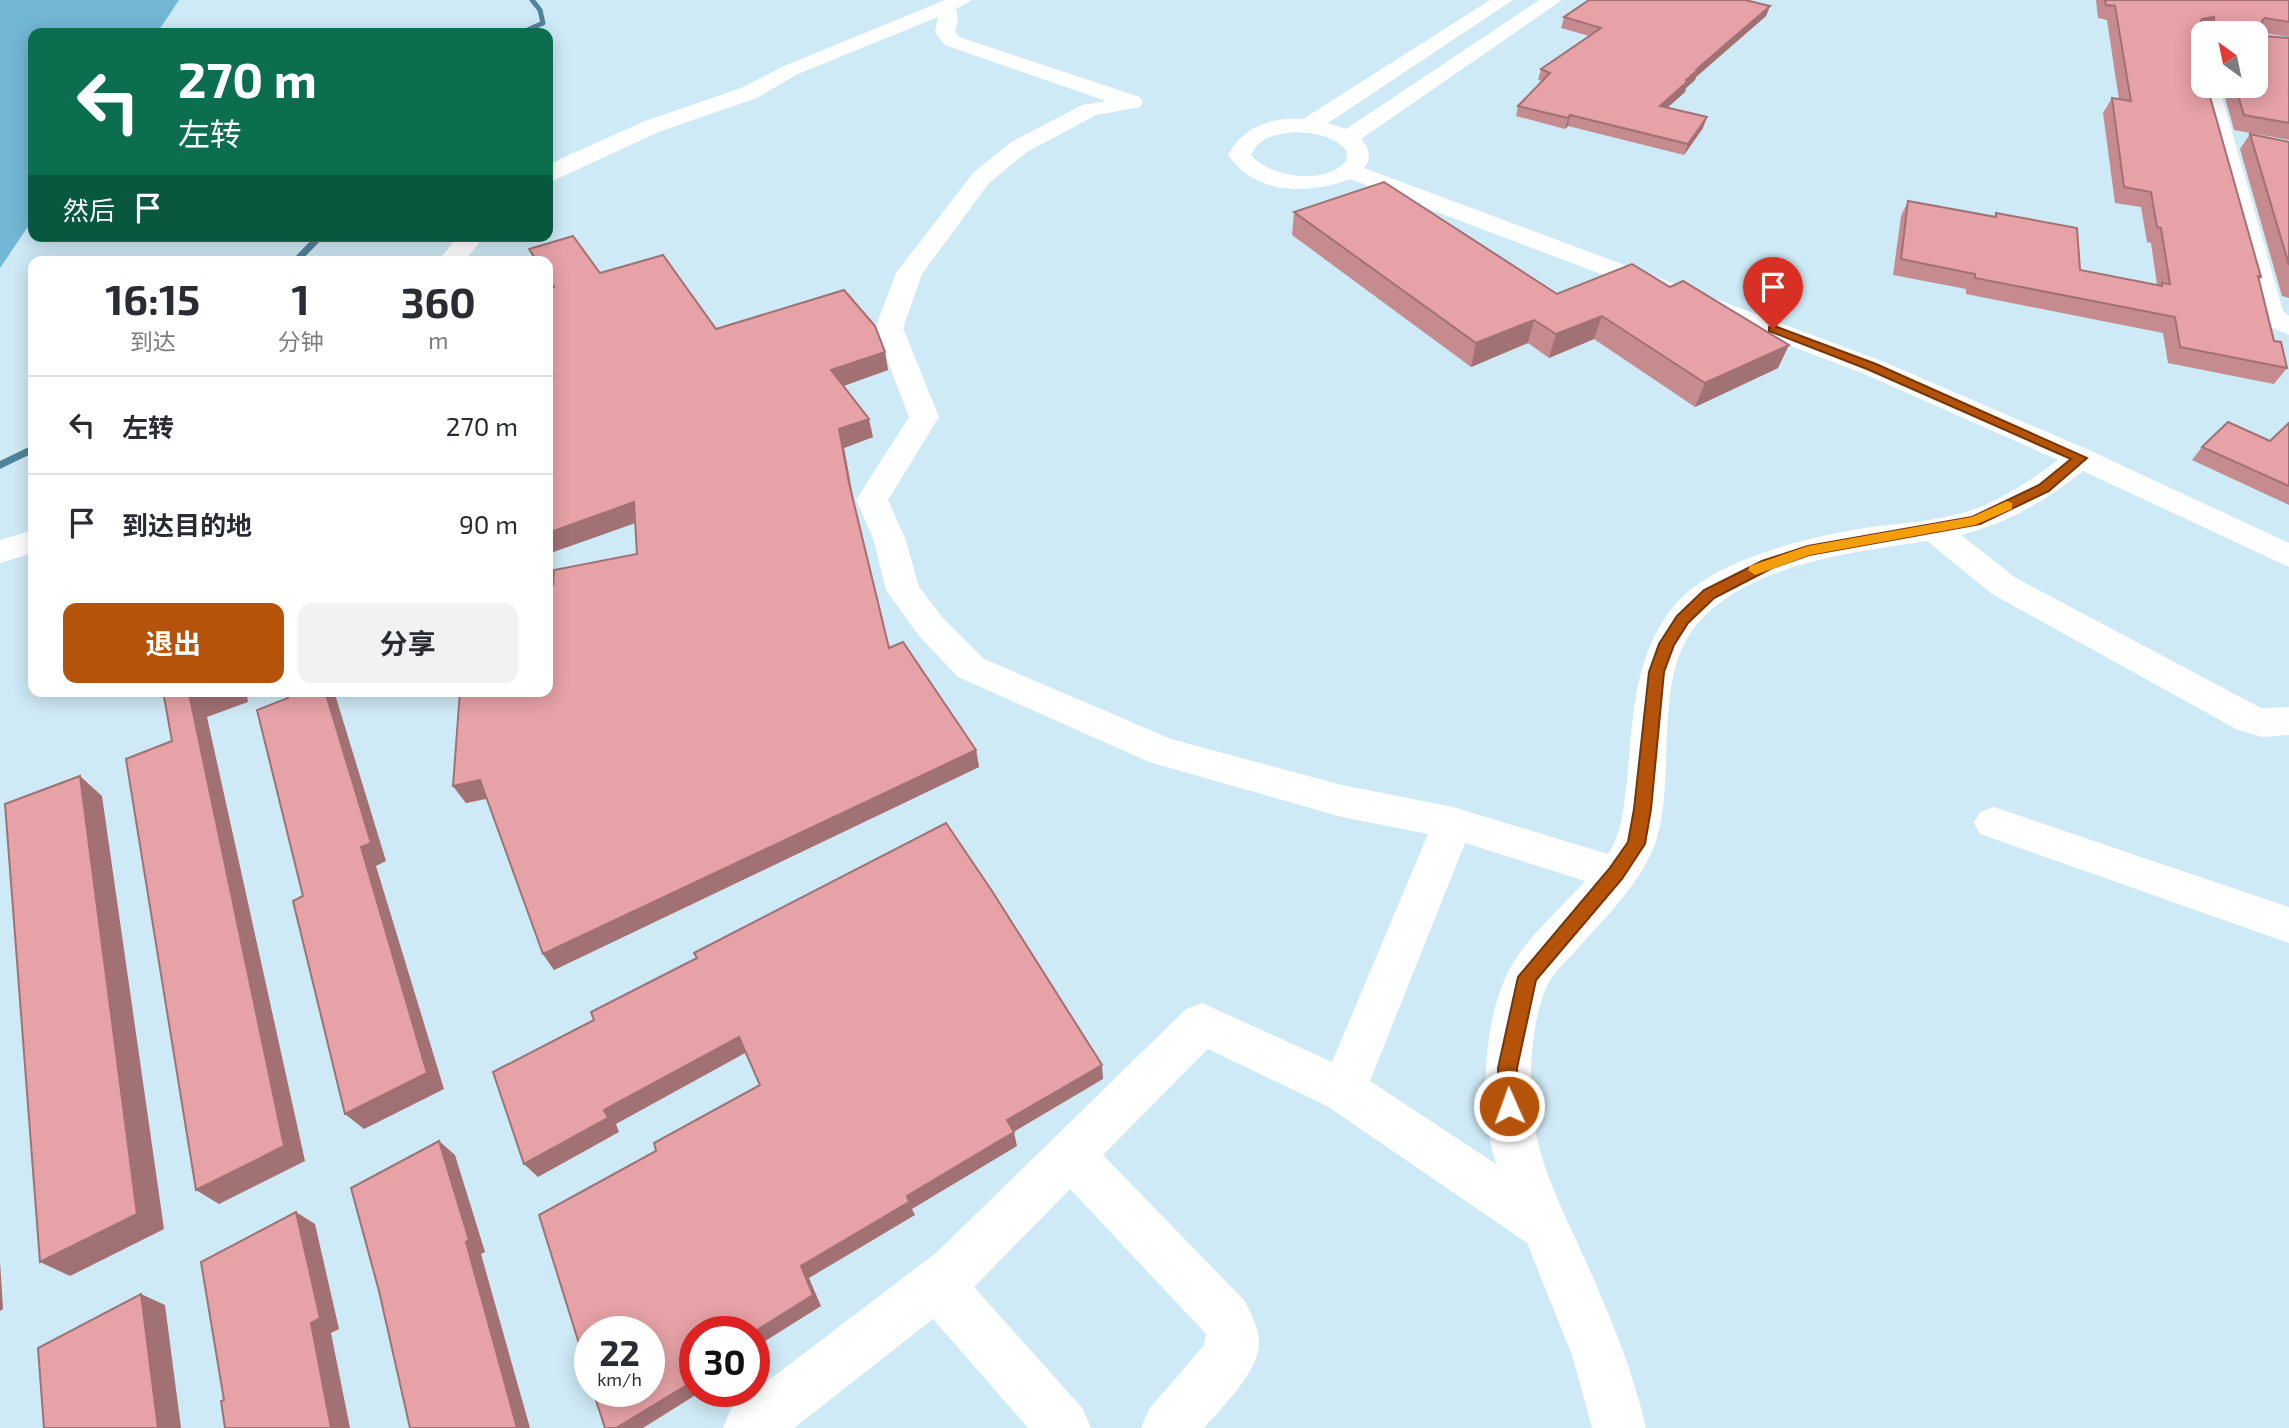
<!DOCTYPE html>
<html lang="zh">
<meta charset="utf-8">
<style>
:root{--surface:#fff;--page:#f2f2f3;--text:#2b2b33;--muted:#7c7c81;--line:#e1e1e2;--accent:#b45309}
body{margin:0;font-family:"Exo 2","Noto Sans SC",sans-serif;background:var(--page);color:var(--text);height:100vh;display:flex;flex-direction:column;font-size:26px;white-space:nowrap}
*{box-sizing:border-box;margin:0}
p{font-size:23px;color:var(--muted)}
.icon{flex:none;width:38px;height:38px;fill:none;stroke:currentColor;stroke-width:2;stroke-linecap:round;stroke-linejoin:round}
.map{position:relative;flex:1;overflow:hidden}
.details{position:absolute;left:28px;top:256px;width:525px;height:441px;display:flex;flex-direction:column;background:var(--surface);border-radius:14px;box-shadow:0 4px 18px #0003}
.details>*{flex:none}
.guide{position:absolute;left:28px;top:28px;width:525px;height:214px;border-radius:14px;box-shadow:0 4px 18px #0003;background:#0b6e4f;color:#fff;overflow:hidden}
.needle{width:46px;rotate:327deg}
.fabs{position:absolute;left:2191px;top:21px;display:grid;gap:14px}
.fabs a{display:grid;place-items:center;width:77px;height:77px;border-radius:14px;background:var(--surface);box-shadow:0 4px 18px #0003;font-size:35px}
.speed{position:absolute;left:574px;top:1316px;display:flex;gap:14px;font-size:35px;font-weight:700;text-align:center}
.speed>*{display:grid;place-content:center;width:91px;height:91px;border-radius:50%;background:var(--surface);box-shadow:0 4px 18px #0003;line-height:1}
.speed small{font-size:18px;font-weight:400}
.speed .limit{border:10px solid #d22;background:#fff;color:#111}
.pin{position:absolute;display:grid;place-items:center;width:60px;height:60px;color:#fff;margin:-72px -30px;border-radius:50% 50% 50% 0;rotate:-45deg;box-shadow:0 0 7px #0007}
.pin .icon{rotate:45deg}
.me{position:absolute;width:77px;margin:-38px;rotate:358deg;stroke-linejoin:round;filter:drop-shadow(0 0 5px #0008)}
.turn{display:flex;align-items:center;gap:24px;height:147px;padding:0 35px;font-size:32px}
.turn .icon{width:91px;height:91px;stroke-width:2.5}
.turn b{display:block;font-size:49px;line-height:60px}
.then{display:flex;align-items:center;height:66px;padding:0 35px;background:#0003;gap:14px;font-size:26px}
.eta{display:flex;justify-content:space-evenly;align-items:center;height:119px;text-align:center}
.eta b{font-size:42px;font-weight:700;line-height:49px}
.primary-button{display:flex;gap:14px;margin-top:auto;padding:14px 35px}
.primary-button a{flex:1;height:80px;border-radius:14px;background:var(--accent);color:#fff;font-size:28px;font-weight:700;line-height:80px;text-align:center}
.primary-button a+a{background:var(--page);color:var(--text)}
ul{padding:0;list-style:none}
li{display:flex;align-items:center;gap:21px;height:98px;padding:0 35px;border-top:2px solid var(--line)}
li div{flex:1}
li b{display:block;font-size:26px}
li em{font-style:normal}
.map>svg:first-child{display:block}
.forest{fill:#72b7d4}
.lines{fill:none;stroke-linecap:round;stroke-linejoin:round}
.stream-far1{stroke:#508399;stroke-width:5}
.stream{stroke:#508399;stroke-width:7}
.minor{fill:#fff;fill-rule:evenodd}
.wall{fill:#c68b8f}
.shaded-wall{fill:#a17174}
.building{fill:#e6a2a6;stroke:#a17174;stroke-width:2}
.route{fill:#b45309;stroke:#753606;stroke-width:2}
.slow{fill:#f59e0b}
</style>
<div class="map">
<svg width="2289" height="1428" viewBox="0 0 2289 1428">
<rect width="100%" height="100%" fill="#ceeaf6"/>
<path class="forest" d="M 0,0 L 179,0 L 157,33 L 33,33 L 33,219 L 0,268 Z"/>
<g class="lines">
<path class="stream-far1" d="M 521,33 L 543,23 L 540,10 L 532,0"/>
<g class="stream">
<path d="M 296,261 L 320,236"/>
<path d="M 0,465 L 33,449"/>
</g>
<g class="minor">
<path d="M 945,0 L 972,0 L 956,9 L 958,21 L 955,32 L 959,37 L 1140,97 L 1143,102 L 1140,107 L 1096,115 L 1027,152 L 989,183 L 922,274 L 903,328 L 939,417 L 888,500 L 905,538 L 919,587 L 943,618 L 984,659 L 1171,739 L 1342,785 L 1453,807 L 1608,854 C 1621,835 1623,812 1626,789 C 1633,726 1631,659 1673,607 C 1713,558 1812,536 1872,527 C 1903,523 1936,521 1966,512 C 2000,501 2030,481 2058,460 L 1862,373 L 1350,179 C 1308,195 1255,195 1228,155 C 1243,126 1272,117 1303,119 L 1490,0 L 1513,0 L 1328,123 L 1346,129 L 1539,0 L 1562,0 L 1361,139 C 1370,149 1372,157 1364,168 L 1882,361 L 2091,451 L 2289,543 L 2289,567 L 2083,471 C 2046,501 2007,523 1961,535 L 2016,578 L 2261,708 L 2289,707 L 2289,735 L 2263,737 L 2238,730 L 1992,594 L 1927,541 C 1854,552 1751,563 1698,623 C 1651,677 1677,776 1656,841 C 1641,885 1602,920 1573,954 C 1565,963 1553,973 1548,984 C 1532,1016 1529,1071 1532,1106 C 1536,1163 1565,1213 1587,1264 C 1611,1318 1633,1371 1646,1428 L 1592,1428 L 1572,1355 L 1527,1243 L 1327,1106 L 1208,1049 L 1103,1155 L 1245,1301 C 1250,1313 1259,1328 1259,1342 C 1260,1370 1222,1408 1204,1428 L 1141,1428 L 1149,1409 L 1204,1345 L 1206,1334 L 1070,1189 L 974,1287 L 1083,1409 L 1091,1428 L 1028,1428 L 933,1319 L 794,1428 L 723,1428 L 731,1409 L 937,1252 L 1186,1009 L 1202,1003 L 1332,1062 L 1428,834 L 1342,817 L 1149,762 L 958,677 L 919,636 L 886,590 L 873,538 L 856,500 L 909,417 L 875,328 L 896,273 L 973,173 L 1011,142 L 1082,105 L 1106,101 L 945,45 L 935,32 L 938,17 L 798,74 L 757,98 L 661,131 L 548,183 L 548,166 L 560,159 L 645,121 L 741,88 L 784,66 ZM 1295,132 C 1314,133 1332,135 1346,150 L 1347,160 C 1327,186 1270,178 1251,155 C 1259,137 1276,134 1295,132 ZM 1465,843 L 1585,881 C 1563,906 1536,929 1517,957 C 1482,1008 1478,1107 1496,1164 L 1370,1081 Z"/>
<path d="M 2203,81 L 2203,86 L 2219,86 L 2283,311 L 2289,316 L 2289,335 L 2263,324 L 2257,311 L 2197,86 Z"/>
<path d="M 458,236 L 484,236 L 465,261 L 438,261 Z"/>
<path d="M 33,530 L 33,553 L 0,563 L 0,540 Z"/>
<path d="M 1994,807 L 2289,907 L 2289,943 L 1980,834 L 1974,823 L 1980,812 Z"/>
</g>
</g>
<g class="wall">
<path d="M 2096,0 L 2289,0 L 2289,37 L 2263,33 L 2265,36 L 2289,38 L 2289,140 L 2234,130 L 2222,86 L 2256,86 L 2256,33 L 2206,33 L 2206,31 L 2196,33 L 2203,86 L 2261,277 L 2259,280 L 2274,341 L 2287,368 L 2274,384 L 2168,363 L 2163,333 L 1966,294 L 1966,289 L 1893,275 L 1901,216 L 1908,201 L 1994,217 L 1996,213 L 2080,270 L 2157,285 L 2151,243 L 2147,242 L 2141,207 L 2115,203 L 2103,113 L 2112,98 L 2119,100 L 2107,20 L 2098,18 Z"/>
<path d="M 1770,6 L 1766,16 L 1696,77 L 1695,80 L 1686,88 L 1685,92 L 1667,108 L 1703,128 L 1684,155 L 1568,126 L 1565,129 L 1516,116 L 1518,106 L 1542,81 L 1538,80 L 1541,69 L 1589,36 L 1561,28 L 1564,17 Z"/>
<path d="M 2250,134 L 2289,142 L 2289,298 L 2282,296 L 2240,149 Z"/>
<path d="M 1294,212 L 1557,294 L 1778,368 L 1695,407 L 1594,339 L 1549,358 L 1528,343 L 1471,367 L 1292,235 Z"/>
<path d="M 529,249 L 600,273 L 716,329 L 885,352 L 888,370 L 843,386 L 873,437 L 844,448 L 853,498 L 889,648 L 976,750 L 979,767 L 554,970 L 543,954 L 487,799 L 466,803 L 453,786 L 553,585 L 637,554 L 635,523 L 550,288 L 548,284 L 548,261 L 534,261 Z"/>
<path d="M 2289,423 L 2289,505 L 2192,460 L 2202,447 L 2270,441 Z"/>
</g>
<g class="shaded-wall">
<path d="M 1770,6 L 1766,16 L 1696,77 L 1695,80 L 1686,88 L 1685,92 L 1657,117 L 1660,106 L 1697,69 Z"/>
<path d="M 2214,17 L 2206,31 L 2194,33 L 2202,19 Z"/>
<path d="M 1570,115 L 1568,126 L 1565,129 L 1568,118 Z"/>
<path d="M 1707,117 L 1703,128 L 1684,155 L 1688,144 Z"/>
<path d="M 1602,316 L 1594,339 L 1549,358 L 1556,334 Z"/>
<path d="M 1534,320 L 1528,343 L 1471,367 L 1476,343 Z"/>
<path d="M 1789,345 L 1778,368 L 1695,407 L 1705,383 Z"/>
<path d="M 885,352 L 888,370 L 835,389 L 831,370 Z"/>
<path d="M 869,419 L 873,437 L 844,448 L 854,501 L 839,429 Z"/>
<path d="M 634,502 L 641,521 L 548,554 L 548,533 Z"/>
<path d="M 208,691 L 246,691 L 248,702 L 207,717 L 305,1161 L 219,1204 L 196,1190 L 190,698 Z"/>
<path d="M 325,691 L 334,691 L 386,861 L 376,866 L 444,1089 L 364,1129 L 345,1114 L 361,847 Z"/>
<path d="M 976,750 L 979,767 L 554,970 L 543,954 Z"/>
<path d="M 80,776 L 102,796 L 164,1229 L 70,1276 L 40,1262 Z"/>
<path d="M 480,780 L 492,797 L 466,803 L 453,786 Z"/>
<path d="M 739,1037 L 747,1052 L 616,1124 L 619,1132 L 538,1177 L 524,1164 L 604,1110 Z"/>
<path d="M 1102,1065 L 1103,1079 L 1010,1134 L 1007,1120 Z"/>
<path d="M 1014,1132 L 1017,1146 L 912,1209 L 915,1215 L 809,1278 L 821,1306 L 754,1348 L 754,1332 L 801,1266 L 907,1196 Z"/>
<path d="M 439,1141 L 455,1155 L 485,1252 L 481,1254 L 530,1428 L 517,1428 Z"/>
<path d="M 296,1212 L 315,1224 L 339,1329 L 331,1333 L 350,1428 L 331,1428 L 311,1323 Z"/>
<path d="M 0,1261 L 3,1309 L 0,1311 Z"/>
<path d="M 141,1294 L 165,1305 L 181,1428 L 158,1428 Z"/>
<path d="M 695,1380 L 695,1391 L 702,1391 L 643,1428 L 616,1428 Z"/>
</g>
<g class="building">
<path d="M 1589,0 L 1745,0 L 1770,6 L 1697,69 L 1699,69 L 1686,80 L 1688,81 L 1660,106 L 1707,117 L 1688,144 L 1570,115 L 1568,118 L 1518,106 L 1550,73 L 1541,69 L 1601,28 L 1564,17 Z"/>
<path d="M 2105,0 L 2289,0 L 2289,22 L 2265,18 L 2262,21 L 2263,33 L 2265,36 L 2289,38 L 2289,123 L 2244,115 L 2235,86 L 2256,86 L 2256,33 L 2215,33 L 2214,17 L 2202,19 L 2195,31 L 2203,56 L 2203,86 L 2207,86 L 2261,277 L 2258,276 L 2274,341 L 2281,342 L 2287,368 L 2180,347 L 2175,317 L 1975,278 L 1975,274 L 1901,259 L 1908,201 L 1996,217 L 1996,213 L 2077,228 L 2080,270 L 2162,286 L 2162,283 L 2170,284 L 2161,228 L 2157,227 L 2151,192 L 2124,187 L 2112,98 L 2131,101 L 2115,6 L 2106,5 Z"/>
<path d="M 2250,134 L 2289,142 L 2289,265 Z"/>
<path d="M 1384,182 L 1557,294 L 1632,264 L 1670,287 L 1683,281 L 1789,345 L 1705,383 L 1602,316 L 1556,334 L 1534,320 L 1476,343 L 1294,212 Z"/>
<path d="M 573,236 L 600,273 L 663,255 L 716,329 L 844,290 L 875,326 L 885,352 L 831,370 L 869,419 L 839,429 L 849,483 L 889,648 L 903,642 L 976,750 L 543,954 L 480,780 L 453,786 L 460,691 L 548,691 L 548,587 L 553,585 L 554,570 L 637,554 L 634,502 L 548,533 L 548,288 L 554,287 L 548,277 L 548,261 L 537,261 L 529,249 Z"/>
<path d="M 2228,422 L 2270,441 L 2289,423 L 2289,486 L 2202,447 Z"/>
<path d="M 163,691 L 208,691 L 190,698 L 284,1146 L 196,1190 L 126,759 L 172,741 Z"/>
<path d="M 286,691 L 325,691 L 371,843 L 361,847 L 427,1073 L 345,1114 L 293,901 L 303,896 L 257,710 L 288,698 Z"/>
<path d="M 80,776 L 137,1214 L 40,1262 L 5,804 Z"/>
<path d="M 946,823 L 992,891 L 1102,1065 L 1007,1120 L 1014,1132 L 907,1196 L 909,1202 L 801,1266 L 813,1295 L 754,1332 L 695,1332 L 695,1368 L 692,1370 L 695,1380 L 616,1428 L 605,1428 L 593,1391 L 649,1391 L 649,1332 L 590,1332 L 590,1379 L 539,1215 L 656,1151 L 654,1143 L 760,1085 L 739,1037 L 604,1110 L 608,1118 L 524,1164 L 493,1072 L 594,1020 L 591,1012 L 697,958 L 694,953 Z"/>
<path d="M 439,1141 L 469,1240 L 466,1242 L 517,1428 L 410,1428 L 379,1291 L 351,1188 Z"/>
<path d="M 296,1212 L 320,1318 L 311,1323 L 331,1428 L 225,1428 L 221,1401 L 224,1400 L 201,1262 Z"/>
<path d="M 141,1294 L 158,1428 L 44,1428 L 38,1348 Z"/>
</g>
<path class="route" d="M 1769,327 L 1777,327 L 1876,364 L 2087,458 L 2049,491 L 1980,524 L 1809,555 L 1772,568 L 1714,598 L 1688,623 L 1674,645 L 1664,672 L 1651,809 L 1645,844 L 1622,879 L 1536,980 L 1517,1068 L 1519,1106 L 1516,1113 L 1509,1116 L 1502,1113 L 1499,1106 L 1498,1068 L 1518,977 L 1609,869 L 1628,842 L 1634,809 L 1649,672 L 1659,644 L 1677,616 L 1704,590 L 1762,561 L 1808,546 L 1972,517 L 2039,485 L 2071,459 L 1867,369 L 1769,331 Z"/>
<path class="slow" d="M 2007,501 L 2012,503 L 2012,509 L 1975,525 L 1810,555 L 1755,575 L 1748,570 L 1750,566 L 1808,546 L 1972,517 Z"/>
</svg>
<div class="fabs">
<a><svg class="needle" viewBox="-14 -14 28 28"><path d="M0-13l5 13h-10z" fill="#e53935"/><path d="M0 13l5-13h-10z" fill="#7c7c81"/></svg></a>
</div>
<div class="speed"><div>22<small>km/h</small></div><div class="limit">30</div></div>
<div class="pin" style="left:1773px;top:329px;background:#d93025"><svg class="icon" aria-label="arrive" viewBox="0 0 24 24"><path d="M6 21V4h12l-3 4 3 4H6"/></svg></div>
<svg class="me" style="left:1509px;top:1106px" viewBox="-20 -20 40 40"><circle r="17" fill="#b45309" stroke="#fff" stroke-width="3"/><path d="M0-11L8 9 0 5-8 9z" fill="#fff"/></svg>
<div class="guide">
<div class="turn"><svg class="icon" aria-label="left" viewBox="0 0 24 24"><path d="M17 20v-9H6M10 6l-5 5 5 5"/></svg><div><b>270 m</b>左转</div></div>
<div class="then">然后<svg class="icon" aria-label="arrive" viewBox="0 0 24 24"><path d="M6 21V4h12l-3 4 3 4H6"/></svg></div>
</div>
<section class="details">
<div class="eta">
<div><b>16:15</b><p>到达</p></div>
<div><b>1</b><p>分钟</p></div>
<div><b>360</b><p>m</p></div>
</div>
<ul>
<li><svg class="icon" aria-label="left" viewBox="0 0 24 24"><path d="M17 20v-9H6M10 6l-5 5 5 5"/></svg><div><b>左转</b></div><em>270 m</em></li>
<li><svg class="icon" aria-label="arrive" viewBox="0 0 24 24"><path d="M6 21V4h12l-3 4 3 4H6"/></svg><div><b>到达目的地</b></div><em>90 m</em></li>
</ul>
<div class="primary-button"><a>退出</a><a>分享</a></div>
</section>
</div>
